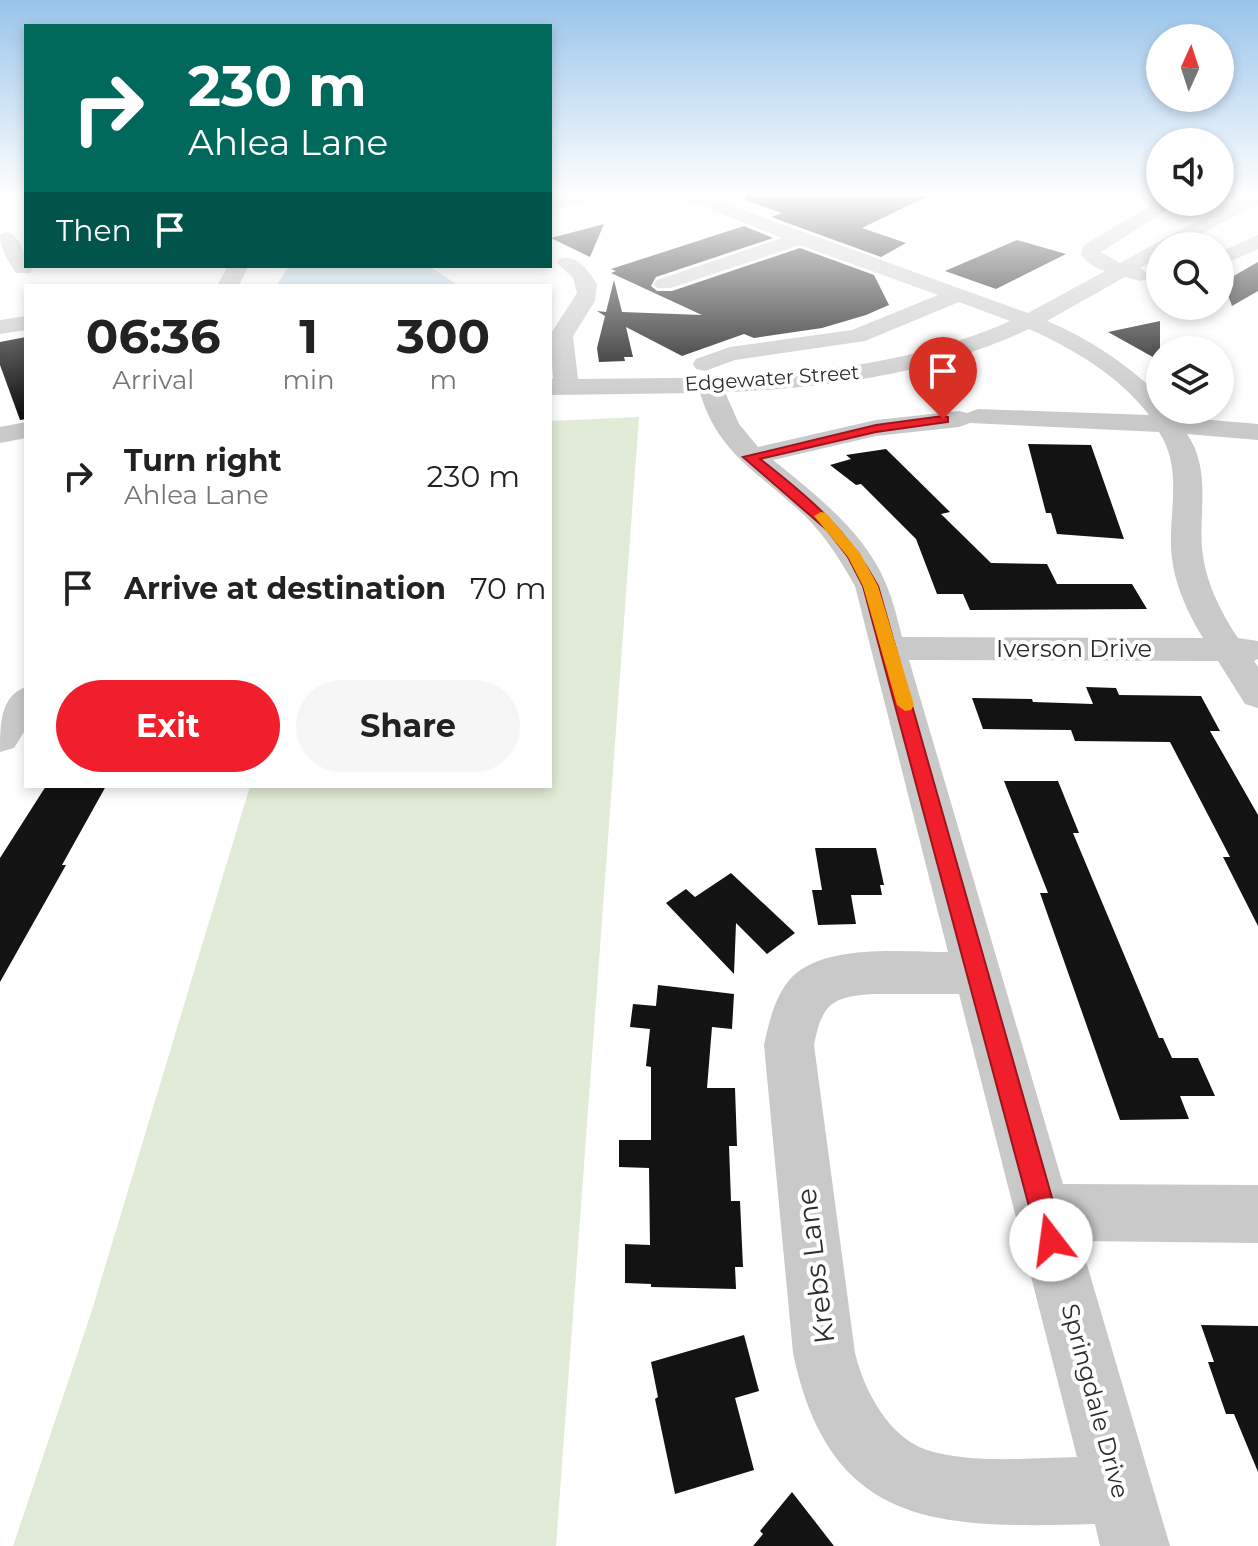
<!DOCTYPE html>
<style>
:root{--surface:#fff;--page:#f6f6f6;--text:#222;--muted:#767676;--accent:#f11f2b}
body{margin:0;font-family:Montserrat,sans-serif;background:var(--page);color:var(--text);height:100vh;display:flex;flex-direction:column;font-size:30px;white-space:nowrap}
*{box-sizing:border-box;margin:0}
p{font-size:26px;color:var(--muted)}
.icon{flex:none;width:44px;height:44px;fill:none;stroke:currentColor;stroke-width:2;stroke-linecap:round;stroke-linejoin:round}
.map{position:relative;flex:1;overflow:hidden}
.sheet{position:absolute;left:24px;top:284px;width:528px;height:504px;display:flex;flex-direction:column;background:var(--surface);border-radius:0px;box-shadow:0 4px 12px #0003}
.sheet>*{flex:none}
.guide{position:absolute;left:24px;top:24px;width:528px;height:244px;border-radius:0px;box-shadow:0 4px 12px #0003;background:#00695c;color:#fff;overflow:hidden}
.needle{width:52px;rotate:3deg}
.controls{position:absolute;left:1146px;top:24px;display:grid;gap:16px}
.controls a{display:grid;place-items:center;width:88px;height:88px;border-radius:50%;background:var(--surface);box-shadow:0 4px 12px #0003;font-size:40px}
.pin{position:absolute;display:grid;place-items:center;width:68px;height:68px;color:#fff;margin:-82px -34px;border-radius:50% 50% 50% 0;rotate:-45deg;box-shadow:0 0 8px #0007}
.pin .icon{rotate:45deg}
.me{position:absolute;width:88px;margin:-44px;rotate:345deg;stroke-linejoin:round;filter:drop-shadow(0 0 6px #0008)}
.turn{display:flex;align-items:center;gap:28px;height:168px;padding:0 32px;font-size:36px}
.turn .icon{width:104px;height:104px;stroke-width:2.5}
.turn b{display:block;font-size:56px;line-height:68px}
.then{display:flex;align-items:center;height:76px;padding:0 32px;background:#0003;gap:16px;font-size:30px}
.eta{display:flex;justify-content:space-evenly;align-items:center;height:136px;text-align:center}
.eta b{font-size:48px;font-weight:700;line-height:56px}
.primary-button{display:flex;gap:16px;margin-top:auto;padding:16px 32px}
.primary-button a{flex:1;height:92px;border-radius:48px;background:var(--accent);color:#fff;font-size:32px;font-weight:700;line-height:92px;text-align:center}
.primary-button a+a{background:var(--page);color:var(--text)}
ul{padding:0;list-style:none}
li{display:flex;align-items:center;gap:24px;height:112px;padding:0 32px}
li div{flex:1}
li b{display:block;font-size:30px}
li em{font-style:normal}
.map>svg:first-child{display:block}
.green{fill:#e2ebd7}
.water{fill:#c1dbed}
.building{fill:#131313}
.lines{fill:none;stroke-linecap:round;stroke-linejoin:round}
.minor{fill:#c9c9c9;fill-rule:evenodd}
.route{fill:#f11f2b;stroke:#9d141c;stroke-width:2}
.slow{fill:#f59e0b}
.labels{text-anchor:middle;stroke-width:8;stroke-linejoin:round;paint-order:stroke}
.far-street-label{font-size:20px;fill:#2c2c2c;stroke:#fff}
.street-label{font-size:24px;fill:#2c2c2c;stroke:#fff}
.near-street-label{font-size:28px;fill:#2c2c2c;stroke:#fff}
</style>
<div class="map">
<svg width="1258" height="1546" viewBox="0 0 1258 1546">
<rect width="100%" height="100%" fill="#fff"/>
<path class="green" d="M 639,417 L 556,1546 L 13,1546 L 92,1310 L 250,786 L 550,786 L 550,421 Z"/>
<path class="water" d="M 289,266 L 429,266 L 459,286 L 276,286 Z"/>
<g class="building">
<path d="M 746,196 L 928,196 L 862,228 L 906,243 L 881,257 L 771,217 L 782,213 L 745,200 Z"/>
<path d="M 604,224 L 590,257 L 551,238 Z"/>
<path d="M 744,226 L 773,238 L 656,277 L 651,286 L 657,291 L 672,291 L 800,248 L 874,275 L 889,305 L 866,315 L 822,328 L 754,338 L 744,334 L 682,356 L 626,327 L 633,357 L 624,357 L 625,361 L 599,362 L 597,348 L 605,316 L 597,311 L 606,312 L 614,280 L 622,312 L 702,315 L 611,273 L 616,271 L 611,269 Z"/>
<path d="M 1017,240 L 1066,254 L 996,289 L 945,271 Z"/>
<path d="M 1258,262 L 1258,291 L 1232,306 L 1223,282 Z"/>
<path d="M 1160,321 L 1160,361 L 1108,332 Z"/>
<path d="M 26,337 L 26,419 L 20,420 L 0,365 L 0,342 Z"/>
<path d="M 1028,444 L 1091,445 L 1124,539 L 1057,534 L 1051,513 L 1046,513 Z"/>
<path d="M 886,449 L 950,512 L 941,514 L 991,563 L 1047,564 L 1057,584 L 1132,584 L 1147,609 L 970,610 L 963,594 L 937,594 L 916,539 L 861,484 L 856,485 L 830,465 L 851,459 L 846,455 Z"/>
<path d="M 1086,687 L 1116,688 L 1119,695 L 1201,696 L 1220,731 L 1210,731 L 1258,815 L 1258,926 L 1223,857 L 1230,857 L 1170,742 L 1075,741 L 1071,730 L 983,729 L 972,698 L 1032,699 L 1033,702 L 1093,704 Z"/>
<path d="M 1004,781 L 1058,781 L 1079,833 L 1073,833 L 1159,1038 L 1163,1038 L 1172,1058 L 1198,1058 L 1215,1096 L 1180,1096 L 1189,1119 L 1120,1120 L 1040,893 L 1048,893 Z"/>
<path d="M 46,786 L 106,786 L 62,865 L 66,865 L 0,982 L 0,858 Z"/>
<path d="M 815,848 L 876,848 L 884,885 L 880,885 L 882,895 L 851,895 L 856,924 L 818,925 L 812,890 L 822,890 Z"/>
<path d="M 731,873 L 795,933 L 767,954 L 736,923 L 734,974 L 666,903 L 686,889 L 695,897 Z"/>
<path d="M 658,985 L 734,994 L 732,1029 L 712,1027 L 707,1088 L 735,1088 L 737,1146 L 729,1146 L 731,1201 L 740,1201 L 743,1267 L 735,1267 L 736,1289 L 651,1287 L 651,1284 L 625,1283 L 625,1244 L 650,1245 L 649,1168 L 619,1167 L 619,1140 L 651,1140 L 651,1067 L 646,1066 L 650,1029 L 630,1027 L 633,1004 L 656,1006 Z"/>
<path d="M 1201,1325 L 1258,1326 L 1258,1472 L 1234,1414 L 1226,1414 L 1208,1362 L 1214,1362 Z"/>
<path d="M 744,1335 L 759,1391 L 735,1398 L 754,1470 L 675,1494 L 655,1399 L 658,1397 L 651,1362 Z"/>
<path d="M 792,1492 L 834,1546 L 753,1546 L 763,1534 L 760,1531 Z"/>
</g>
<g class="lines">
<g class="minor">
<path d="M 562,196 L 592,196 L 589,200 L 550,210 L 550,199 Z"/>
<path d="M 677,196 L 704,196 L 1028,313 L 1105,271 C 1095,268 1087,263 1081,254 L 1084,245 L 1160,200 L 1179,202 L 1101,252 L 1120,263 L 1243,196 L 1258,196 L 1258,203 L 1179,246 L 1160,246 L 1160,257 L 1140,268 L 1150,275 L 1147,279 L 1140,281 L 1125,277 L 1047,321 C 1090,339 1127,364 1160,396 L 1160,410 L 1171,410 L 1176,417 L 1258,424 L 1258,440 L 1187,434 C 1211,469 1199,508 1202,548 C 1205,581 1220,611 1238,638 L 1258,641 L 1258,659 L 1254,661 L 1258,667 L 1258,708 L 1245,704 L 1218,661 L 909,660 L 1063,1184 L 1258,1185 L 1258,1243 L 1080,1241 L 1170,1546 L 1100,1546 L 1095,1524 C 942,1528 830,1531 793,1353 L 764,1045 C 769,1022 775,995 792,977 C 826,943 904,952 948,952 L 855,586 C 841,561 826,537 805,516 C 761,473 719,456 700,393 L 550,395 L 550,379 L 553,379 L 550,335 L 577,293 L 573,278 L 557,263 L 560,259 C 578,254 588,271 597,284 L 595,301 L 573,336 L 578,379 C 725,377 873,382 1010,321 L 959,302 L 865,341 L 735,360 L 705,371 L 696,369 L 693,364 L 696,359 L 730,347 L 852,330 L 938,295 L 800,245 L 671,288 L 657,288 L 653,284 L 657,280 L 782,238 ZM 1029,329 C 1074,349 1119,376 1149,415 L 978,409 L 967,413 L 959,411 L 876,420 L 758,447 L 739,424 L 725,392 C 830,388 933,374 1029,329 ZM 970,423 L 1159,432 C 1182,468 1170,505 1171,546 C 1172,579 1186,610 1203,638 L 902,637 C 898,621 894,604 888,589 C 868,534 816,495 773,460 L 876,436 L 959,427 ZM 875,994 L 959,994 L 1077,1457 C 1033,1458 970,1464 927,1450 C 888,1437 864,1390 855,1353 L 814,1045 C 822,1003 833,996 875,994 Z"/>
<path d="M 6,232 C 19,235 26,253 26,266 L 33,269 L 30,273 L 16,273 C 8,261 0,249 0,234 Z"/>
<path d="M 1258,235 L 1258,249 L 1220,266 L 1220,252 Z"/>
<path d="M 228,266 L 248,266 L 239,286 L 217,286 Z"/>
<path d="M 26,316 L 26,330 L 0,334 L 0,320 Z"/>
<path d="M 26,422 L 26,438 L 0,443 L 0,427 Z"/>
<path d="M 26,687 L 26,729 L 14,748 L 0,752 C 0,724 0,696 26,687 Z"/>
</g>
</g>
<linearGradient id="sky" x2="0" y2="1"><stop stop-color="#98c4ea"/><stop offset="0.47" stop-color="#fff"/><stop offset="1" stop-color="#fff" stop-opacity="0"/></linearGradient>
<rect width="1258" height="413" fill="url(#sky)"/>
<path class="route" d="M 943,416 L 948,417 L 948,422 L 876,432 L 760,459 C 810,498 847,529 878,586 L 1064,1240 L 1061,1250 L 1051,1253 L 1042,1250 L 1038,1240 L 863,586 L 848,557 L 827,530 L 743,457 L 876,425 Z"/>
<path class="slow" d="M 821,512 L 826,513 L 860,553 L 878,586 L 914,705 L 911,710 L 905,711 L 897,705 L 863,586 L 848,557 L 814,516 Z"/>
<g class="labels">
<g class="far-street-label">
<text transform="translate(772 378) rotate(-4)" y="7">Edgewater Street</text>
</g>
<g class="street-label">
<text x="1074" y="657">Iverson Drive</text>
<text transform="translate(1095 1401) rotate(75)" y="8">Springdale Drive</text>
</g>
<g class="near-street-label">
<text transform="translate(815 1266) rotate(-97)" y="10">Krebs Lane</text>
</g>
</g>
</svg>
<div class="controls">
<a><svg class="needle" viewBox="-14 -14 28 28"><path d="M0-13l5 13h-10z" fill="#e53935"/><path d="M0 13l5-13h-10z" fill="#767676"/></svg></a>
<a><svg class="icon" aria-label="sound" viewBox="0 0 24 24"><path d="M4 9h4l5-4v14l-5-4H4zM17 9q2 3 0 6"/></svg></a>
<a><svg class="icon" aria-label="search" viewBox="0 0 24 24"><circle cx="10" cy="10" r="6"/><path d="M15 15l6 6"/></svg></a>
<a><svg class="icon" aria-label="layers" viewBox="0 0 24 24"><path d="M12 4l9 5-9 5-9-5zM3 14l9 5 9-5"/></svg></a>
</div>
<div class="pin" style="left:943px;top:419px;background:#d93025"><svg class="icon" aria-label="arrive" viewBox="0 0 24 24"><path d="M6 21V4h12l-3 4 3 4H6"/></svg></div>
<svg class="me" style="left:1051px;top:1240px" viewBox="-20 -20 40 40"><circle r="19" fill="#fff"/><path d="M0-13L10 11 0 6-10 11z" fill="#f11f2b"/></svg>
<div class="guide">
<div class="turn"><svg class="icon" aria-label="right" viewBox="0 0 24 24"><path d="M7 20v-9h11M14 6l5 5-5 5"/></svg><div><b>230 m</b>Ahlea Lane</div></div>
<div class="then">Then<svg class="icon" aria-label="arrive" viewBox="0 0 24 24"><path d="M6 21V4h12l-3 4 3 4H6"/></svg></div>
</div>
<section class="sheet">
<div class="eta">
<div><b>06:36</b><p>Arrival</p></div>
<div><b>1</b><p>min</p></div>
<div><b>300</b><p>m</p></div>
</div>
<ul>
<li><svg class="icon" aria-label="right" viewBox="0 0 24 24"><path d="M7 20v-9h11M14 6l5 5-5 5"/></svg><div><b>Turn right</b><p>Ahlea Lane</p></div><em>230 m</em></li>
<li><svg class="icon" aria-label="arrive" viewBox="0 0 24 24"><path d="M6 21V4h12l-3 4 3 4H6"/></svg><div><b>Arrive at destination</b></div><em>70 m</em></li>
</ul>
<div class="primary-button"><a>Exit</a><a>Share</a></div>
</section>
</div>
